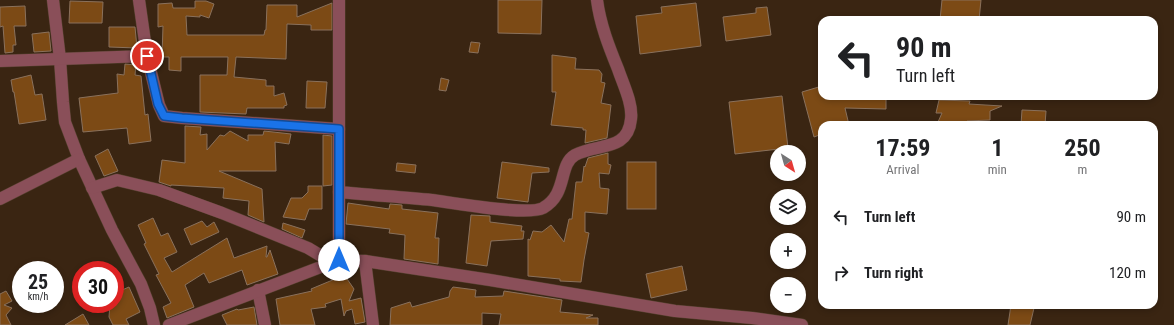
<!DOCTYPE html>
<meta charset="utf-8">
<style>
:root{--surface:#fff;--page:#f6f6f6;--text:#202124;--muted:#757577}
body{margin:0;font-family:"Roboto Condensed",sans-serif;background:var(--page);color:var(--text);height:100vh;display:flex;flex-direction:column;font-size:15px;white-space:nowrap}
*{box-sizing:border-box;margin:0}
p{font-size:13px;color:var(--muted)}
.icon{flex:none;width:22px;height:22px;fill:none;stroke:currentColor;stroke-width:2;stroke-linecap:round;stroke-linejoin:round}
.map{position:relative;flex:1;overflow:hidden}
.sheet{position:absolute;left:818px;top:121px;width:340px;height:188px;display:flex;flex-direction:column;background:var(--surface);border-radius:12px;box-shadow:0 2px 6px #0003}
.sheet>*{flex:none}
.hud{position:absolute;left:818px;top:16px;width:340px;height:84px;border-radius:12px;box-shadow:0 2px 6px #0003;background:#fff;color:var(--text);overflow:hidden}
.needle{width:26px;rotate:143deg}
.fabs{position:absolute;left:770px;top:145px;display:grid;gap:8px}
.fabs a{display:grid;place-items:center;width:36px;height:36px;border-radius:50%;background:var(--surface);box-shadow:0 2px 6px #0003;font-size:20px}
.speed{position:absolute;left:12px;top:261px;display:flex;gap:8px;font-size:20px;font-weight:700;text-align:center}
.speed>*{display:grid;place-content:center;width:52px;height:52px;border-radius:50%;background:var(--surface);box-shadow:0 2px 6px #0003;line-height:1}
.speed small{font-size:10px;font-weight:400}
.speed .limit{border:6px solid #d22;background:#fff;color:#111}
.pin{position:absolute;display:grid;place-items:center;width:34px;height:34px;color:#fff;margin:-17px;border:2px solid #fff;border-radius:50%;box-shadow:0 1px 4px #0007}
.me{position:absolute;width:44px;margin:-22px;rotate:0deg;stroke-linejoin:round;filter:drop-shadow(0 0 3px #0008)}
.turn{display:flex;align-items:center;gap:14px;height:84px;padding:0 12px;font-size:18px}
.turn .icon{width:52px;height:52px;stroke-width:2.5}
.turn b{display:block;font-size:28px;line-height:34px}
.eta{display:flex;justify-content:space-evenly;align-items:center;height:68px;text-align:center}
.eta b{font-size:24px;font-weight:700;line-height:28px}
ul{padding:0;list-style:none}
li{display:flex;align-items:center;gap:12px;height:56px;padding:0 12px}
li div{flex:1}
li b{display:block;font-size:15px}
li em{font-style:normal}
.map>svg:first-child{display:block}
.building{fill:#7c4a15;stroke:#8a715c}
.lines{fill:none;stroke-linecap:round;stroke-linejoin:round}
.minor-casing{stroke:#54402e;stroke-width:13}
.minor{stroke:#8a4f59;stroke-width:12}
.route-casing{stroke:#114b97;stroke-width:10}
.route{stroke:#1a73e8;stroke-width:7}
</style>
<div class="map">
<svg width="1174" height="325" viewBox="0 0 1174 325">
<rect width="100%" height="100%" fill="#3a2512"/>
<g class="building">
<path d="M 498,0 L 542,0 L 541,34 L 498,33 Z"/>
<path d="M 942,0 L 981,0 L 979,20 L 940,20 Z"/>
<path d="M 70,1 L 103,2 L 102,23 L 69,23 Z"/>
<path d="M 195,1 L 206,1 L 214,4 L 209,18 L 200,15 L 200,17 L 186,16 L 187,35 L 264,35 L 265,30 L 266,30 L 267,5 L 297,5 L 297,17 L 332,3 L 332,30 L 311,30 L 311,25 L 287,24 L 286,59 L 236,57 L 234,77 L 266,80 L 266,86 L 274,86 L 274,96 L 284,93 L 287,105 L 284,106 L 284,108 L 247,108 L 246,114 L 200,112 L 200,75 L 227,75 L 228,57 L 181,57 L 181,71 L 169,70 L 169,57 L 162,57 L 163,26 L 158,27 L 158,4 L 172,3 L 173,8 L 195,8 Z"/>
<path d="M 696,3 L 701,46 L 640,54 L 636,16 L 662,13 L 661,7 Z"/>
<path d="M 25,6 L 26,26 L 14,26 L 16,45 L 13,45 L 13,52 L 5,53 L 3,26 L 0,27 L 0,7 Z"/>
<path d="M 767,7 L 771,35 L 726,41 L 723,17 L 756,13 L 756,8 Z"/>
<path d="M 109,27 L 135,27 L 137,48 L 109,47 Z"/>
<path d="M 49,32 L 51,51 L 34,52 L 32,34 Z"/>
<path d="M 471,42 L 480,43 L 478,53 L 469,52 Z"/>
<path d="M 552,55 L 576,58 L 575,69 L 599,70 L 602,74 L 601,82 L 605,83 L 601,103 L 611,105 L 607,138 L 585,143 L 586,130 L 583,130 L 583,128 L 551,125 L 556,92 L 552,92 Z"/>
<path d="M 125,64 L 136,65 L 135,75 L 141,76 L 145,115 L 148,114 L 151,141 L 129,144 L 127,128 L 83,132 L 79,98 L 118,93 L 117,74 L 124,75 Z"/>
<path d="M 31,75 L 35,95 L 42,94 L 46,120 L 19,124 L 14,92 L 13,92 L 11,80 Z"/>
<path d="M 441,78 L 449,80 L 446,91 L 439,90 Z"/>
<path d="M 307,81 L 327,82 L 325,108 L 306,108 Z"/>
<path d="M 822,86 L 822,96 L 886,96 L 886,109 L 845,108 L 849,125 L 822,125 L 822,134 L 814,137 L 802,92 Z"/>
<path d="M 782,96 L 788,148 L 735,154 L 729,102 Z"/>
<path d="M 939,100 L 970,101 L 969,104 L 1002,106 L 990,111 L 990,120 L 967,121 L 966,125 L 949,125 L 949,123 L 938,122 L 942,113 L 936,113 Z"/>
<path d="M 1022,110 L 1046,111 L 1045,125 L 1021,125 Z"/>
<path d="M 185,126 L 201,127 L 200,135 L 207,134 L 207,150 L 220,135 L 224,136 L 230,131 L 248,141 L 248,135 L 263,135 L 264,131 L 291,134 L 289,144 L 275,142 L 276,171 L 219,171 L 262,189 L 264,222 L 248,215 L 249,201 L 223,198 L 224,188 L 171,185 L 171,186 L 159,182 L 162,160 L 185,163 Z"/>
<path d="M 323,135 L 332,136 L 332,185 L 323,186 Z"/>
<path d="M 108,149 L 118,171 L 104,176 L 95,156 Z"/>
<path d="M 608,153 L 608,164 L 611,165 L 609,174 L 599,173 L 600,188 L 609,189 L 607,214 L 585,212 L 585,232 L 589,233 L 584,260 L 581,282 L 560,281 L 560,279 L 528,276 L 528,239 L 530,240 L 533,231 L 542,232 L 551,225 L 564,242 L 569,219 L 572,219 L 576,182 L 582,182 L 584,166 L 585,167 L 588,158 Z"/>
<path d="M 502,162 L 549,168 L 549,172 L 532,173 L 528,202 L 497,198 Z"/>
<rect x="627" y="162" width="29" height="47"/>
<path d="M 397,163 L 416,165 L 415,173 L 396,171 Z"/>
<path d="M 308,186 L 322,186 L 322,209 L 309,209 L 305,220 L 283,217 L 291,198 L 302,198 L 308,192 Z"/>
<path d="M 348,203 L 389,209 L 390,204 L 402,205 L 402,209 L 438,213 L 435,238 L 439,238 L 438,264 L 404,259 L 405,235 L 389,233 L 390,229 L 346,224 Z"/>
<path d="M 471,215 L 490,216 L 490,222 L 522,226 L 521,231 L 524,231 L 523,239 L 491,241 L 487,266 L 466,263 Z"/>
<path d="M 153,218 L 161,236 L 168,233 L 177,252 L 164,258 L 172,272 L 227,238 L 234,258 L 267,246 L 266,257 L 267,257 L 270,250 L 278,274 L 247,285 L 242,270 L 209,283 L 204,273 L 185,285 L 194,307 L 167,318 L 163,307 L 171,303 L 156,275 L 159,274 L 144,244 L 146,243 L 138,225 Z"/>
<path d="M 202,221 L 207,227 L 214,222 L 219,232 L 191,245 L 184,229 Z"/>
<path d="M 283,223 L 305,230 L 302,238 L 282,229 Z"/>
<path d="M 682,266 L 687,290 L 651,298 L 646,274 Z"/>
<path d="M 334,273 L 343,273 L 354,289 L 349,301 L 361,298 L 365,322 L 355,324 L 352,309 L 346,311 L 344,316 L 341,299 L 325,304 L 326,307 L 311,309 L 315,325 L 280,325 L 276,299 L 312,291 L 311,289 L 335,279 Z"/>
<path d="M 129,287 L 140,312 L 126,319 L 129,325 L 113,325 L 109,317 L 110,304 L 115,304 L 115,293 Z"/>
<path d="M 453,287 L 476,290 L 475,297 L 503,296 L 504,291 L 562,300 L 560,312 L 593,315 L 586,318 L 598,318 L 598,325 L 499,325 L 501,314 L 482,313 L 482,325 L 390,325 L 391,308 L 410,302 L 412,307 L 449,297 L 450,291 Z"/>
<path d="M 6,291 L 12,301 L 4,305 L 12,308 L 6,315 L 11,325 L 0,325 L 0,294 Z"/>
<path d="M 1011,305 L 1034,308 L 1030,325 L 1008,325 Z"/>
<path d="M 254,307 L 257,325 L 227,325 L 222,315 L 237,309 L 238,310 Z"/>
<path d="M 83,314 L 89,325 L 65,325 Z"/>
</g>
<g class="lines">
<g class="minor-casing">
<g id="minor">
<path d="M 53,0 L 60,59 L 63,102 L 65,122 L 79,159 L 112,230 L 141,284 L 150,308 L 154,325"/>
<path d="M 139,0 L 147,56 L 159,105 L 164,116 L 182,118 L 339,129"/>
<path d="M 0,61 L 147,56"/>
<path d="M 92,188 L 117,180 L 159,190 L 222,213 L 308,248 L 333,263"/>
<path d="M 339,192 C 370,195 401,197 432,200 C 454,203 527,216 543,208 C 568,194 558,165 575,155 C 597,143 628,152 631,119 C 633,104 623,84 618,69 C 609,47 600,24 597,0"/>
<path d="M 0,199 L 79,159"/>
<path d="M 339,260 L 365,261 L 490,280 L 675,311 L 752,318 L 802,325"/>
<path d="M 365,261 L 373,325"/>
<path d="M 258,290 L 265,325"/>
<path d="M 169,325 L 339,260 L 339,0"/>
</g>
</g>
<use href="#minor" class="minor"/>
</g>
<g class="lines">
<g class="route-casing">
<path id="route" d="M 147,56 L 158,104 L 164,116 L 182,118 L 339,129 L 339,260"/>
</g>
<use href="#route" class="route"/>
</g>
</svg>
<div class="fabs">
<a><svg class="needle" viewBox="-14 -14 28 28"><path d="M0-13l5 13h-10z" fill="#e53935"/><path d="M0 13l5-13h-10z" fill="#757577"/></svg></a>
<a><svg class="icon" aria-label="layers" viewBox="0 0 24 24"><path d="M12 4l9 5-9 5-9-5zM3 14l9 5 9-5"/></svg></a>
<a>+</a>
<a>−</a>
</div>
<div class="speed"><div>25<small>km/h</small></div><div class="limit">30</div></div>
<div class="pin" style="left:147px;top:56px;background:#d93025"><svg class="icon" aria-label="arrive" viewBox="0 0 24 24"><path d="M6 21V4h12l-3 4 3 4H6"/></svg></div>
<svg class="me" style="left:339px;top:260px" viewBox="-20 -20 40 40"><circle r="19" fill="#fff"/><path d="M0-13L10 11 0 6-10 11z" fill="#1a73e8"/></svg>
<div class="hud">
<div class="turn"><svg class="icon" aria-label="left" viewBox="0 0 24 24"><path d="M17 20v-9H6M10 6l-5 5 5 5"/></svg><div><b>90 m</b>Turn left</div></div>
</div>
<section class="sheet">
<div class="eta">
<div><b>17:59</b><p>Arrival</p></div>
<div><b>1</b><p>min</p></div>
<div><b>250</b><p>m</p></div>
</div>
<ul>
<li><svg class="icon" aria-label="left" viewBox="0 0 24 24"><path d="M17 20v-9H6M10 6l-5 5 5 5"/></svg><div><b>Turn left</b></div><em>90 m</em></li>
<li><svg class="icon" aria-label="right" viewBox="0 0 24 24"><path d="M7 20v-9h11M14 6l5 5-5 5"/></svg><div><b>Turn right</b></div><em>120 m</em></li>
</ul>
</section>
</div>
